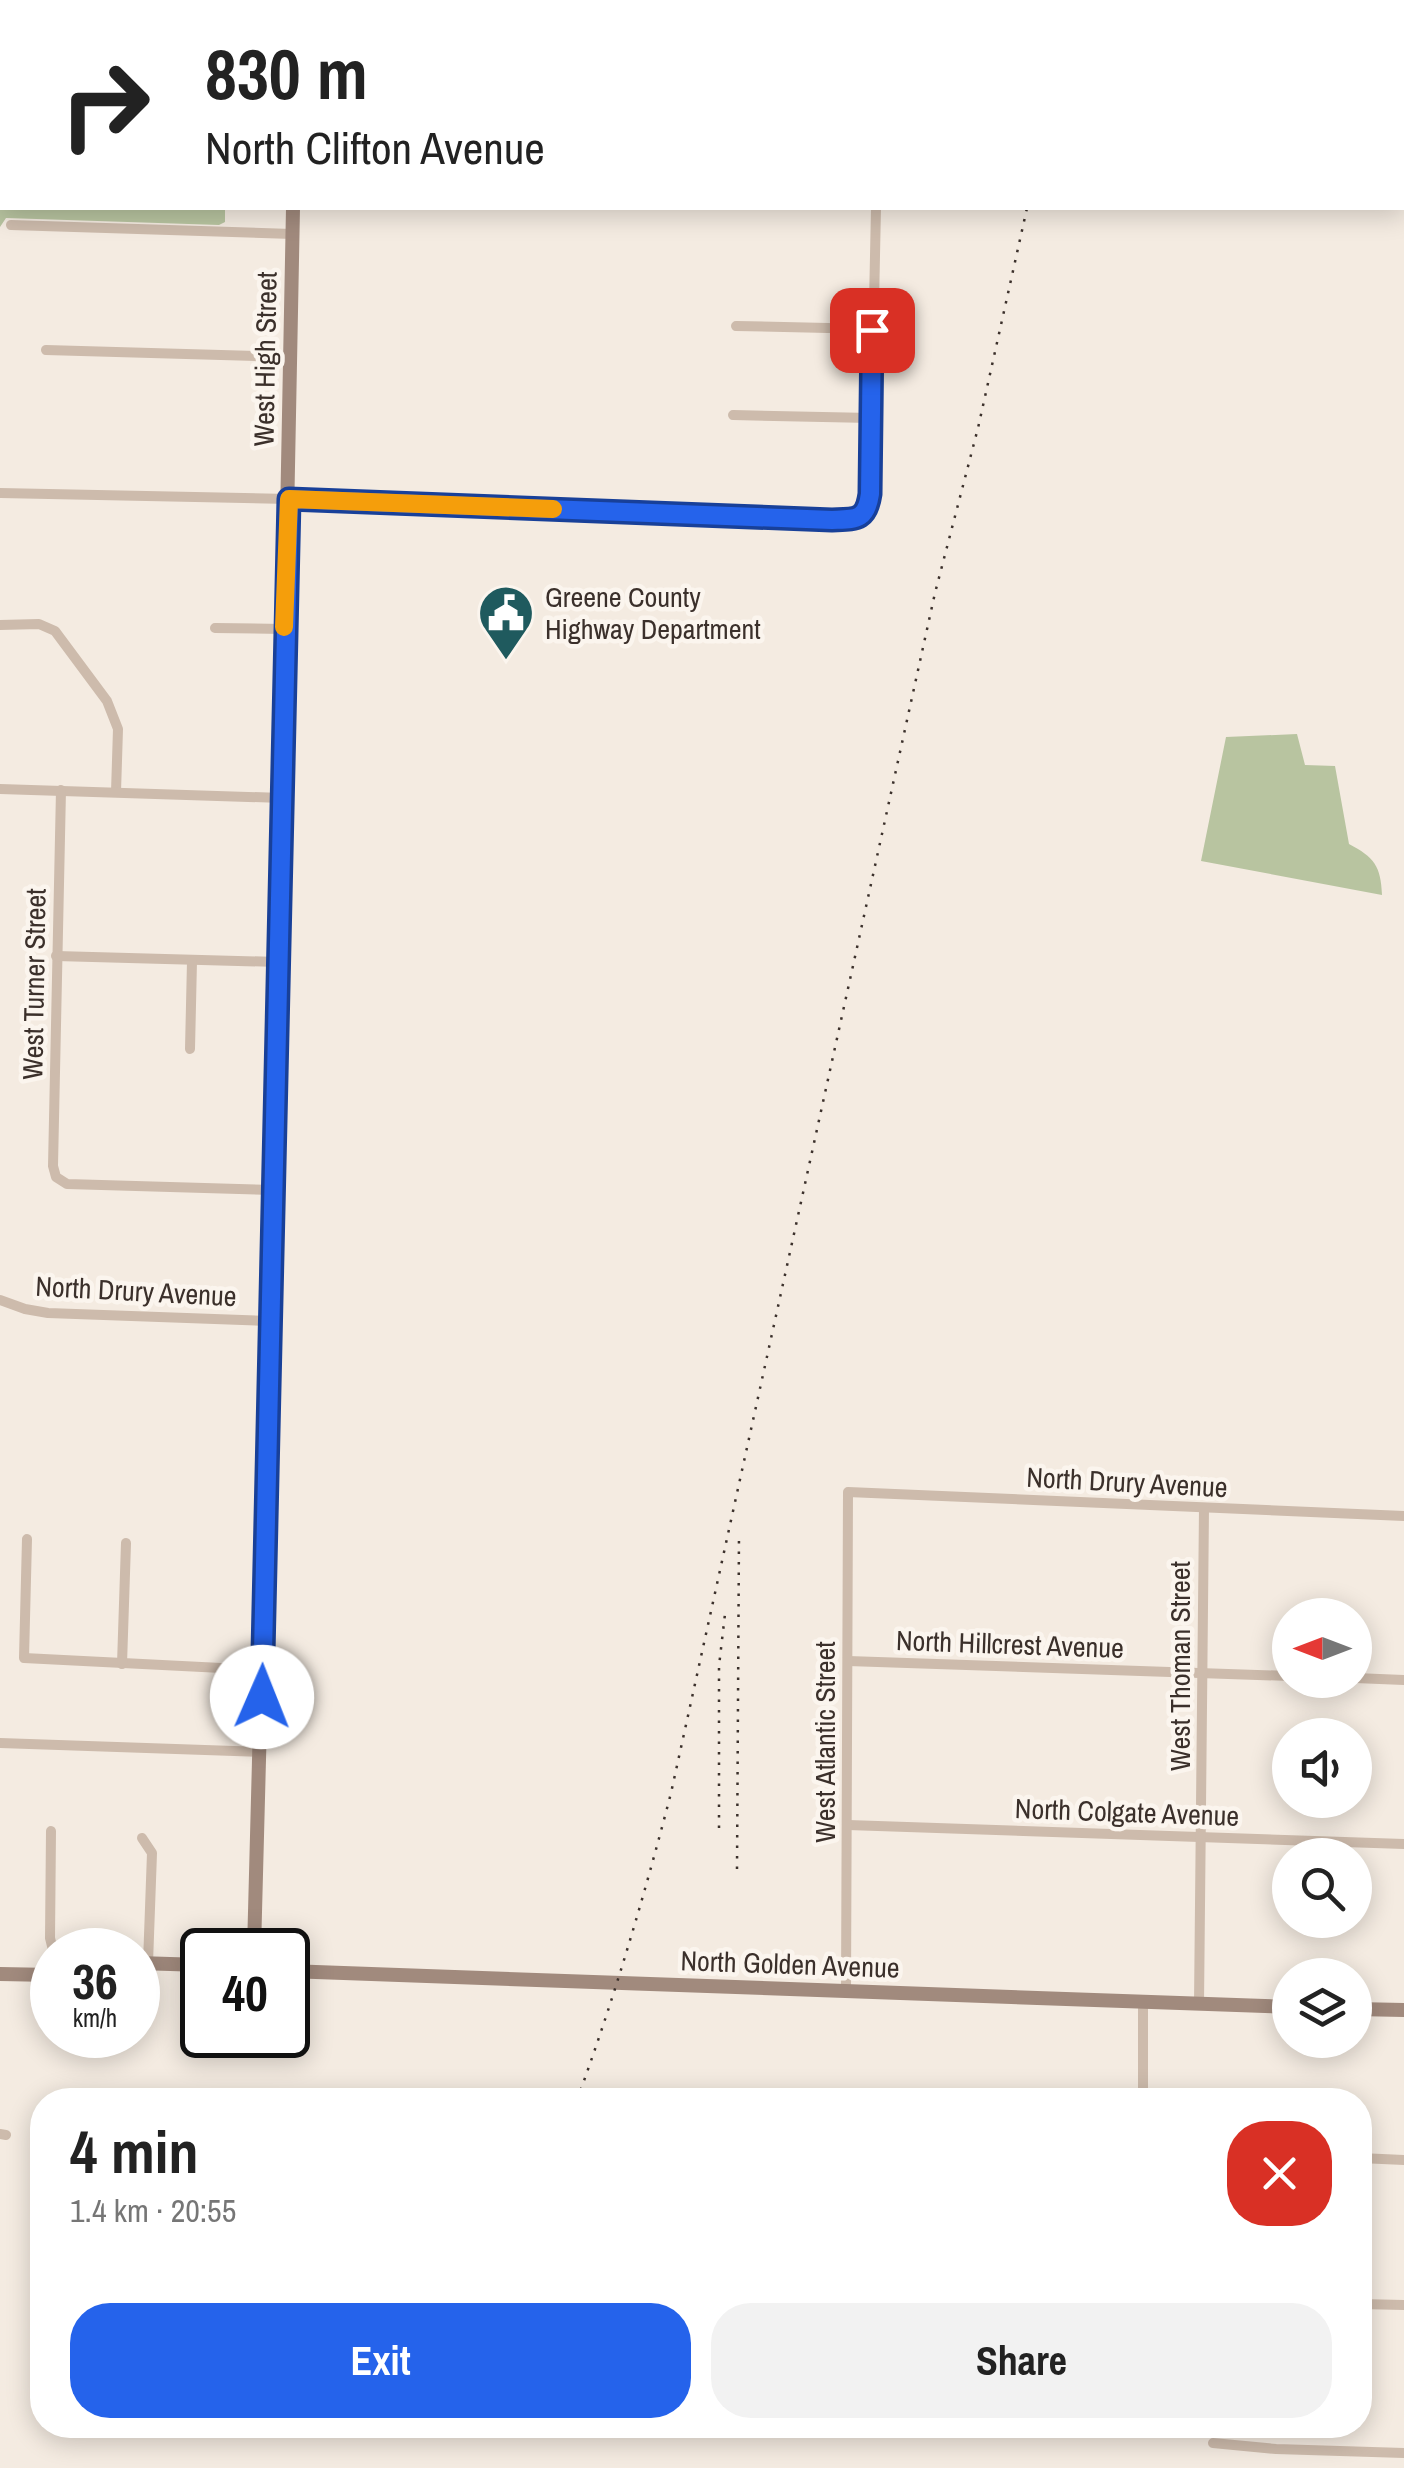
<!DOCTYPE html>
<meta charset="utf-8">
<style>
:root{--surface:#fff;--page:#f2f2f2;--text:#222;--muted:#767676;--accent:#2563eb}
body{margin:0;font-family:"Archivo Narrow",sans-serif;background:var(--page);color:var(--text);height:100vh;display:flex;flex-direction:column;font-size:38px;white-space:nowrap}
*{box-sizing:border-box;margin:0}
p{font-size:32px;color:var(--muted)}
.icon{flex:none;width:55px;height:55px;fill:none;stroke:currentColor;stroke-width:2;stroke-linecap:round;stroke-linejoin:round}
.map{position:relative;flex:1;overflow:hidden}
.side{position:absolute;left:30px;top:2088px;width:1342px;height:350px;display:flex;flex-direction:column;background:var(--surface);border-radius:40px;box-shadow:0 5px 25px #0003}
.side>*{flex:none}
.top-card{position:absolute;left:0px;top:0px;width:1405px;height:210px;box-shadow:0 5px 25px #0003;background:#fff;color:var(--text);overflow:hidden}
.needle{width:65px;rotate:270deg}
.tools{position:absolute;left:1272px;top:1598px;display:grid;gap:20px}
.tools a{display:grid;place-items:center;width:100px;height:100px;border-radius:50%;background:var(--surface);box-shadow:0 5px 25px #0003;font-size:50px}
.speed{position:absolute;left:30px;top:1928px;display:flex;gap:20px;font-size:50px;font-weight:700;text-align:center}
.speed>*{display:grid;place-content:center;width:130px;height:130px;border-radius:50%;background:var(--surface);box-shadow:0 5px 25px #0003;line-height:1}
.speed small{font-size:25px;font-weight:400}
.speed .limit{border:5px solid #111;border-radius:15px;background:#fff;color:#111}
.pin{position:absolute;display:grid;place-items:center;width:85px;height:85px;color:#fff;margin:-42px;border-radius:20px;box-shadow:0 5px 15px #0006}
.me{position:absolute;width:110px;margin:-55px;rotate:1deg;stroke-linejoin:round;filter:drop-shadow(0 0 8px #0008)}
.turn{display:flex;align-items:center;gap:35px;height:210px;padding:0 40px;font-size:45px}
.turn .icon{width:130px;height:130px;stroke-width:2.5}
.turn b{display:block;font-size:70px;line-height:85px}
.round{display:grid;place-items:center;flex:none;width:105px;height:105px;border-radius:40px;background:var(--page)}
.head{display:flex;align-items:center;justify-content:space-between;height:170px;padding:0 40px}
h1{font-size:60px;font-weight:800;line-height:75px}
.cta{display:flex;gap:20px;margin-top:auto;padding:20px 40px}
.cta a{flex:1;height:115px;border-radius:40px;background:var(--accent);color:#fff;font-size:40px;font-weight:800;line-height:115px;text-align:center}
.cta a+a{background:var(--page);color:var(--text)}
.map>svg:first-child{display:block}
.green{fill:#b8c4a0}
.lines{fill:none;stroke-linecap:round;stroke-linejoin:round}
.street{stroke:#cdbbac;stroke-width:10}
.secondary{stroke:#a18a7d;stroke-width:14}
.rail{stroke:#3b302b;stroke-width:2.5;stroke-dasharray:2.5 8;stroke-linecap:butt}
.route-casing{stroke:#184099;stroke-width:25}
.route{stroke:#2563eb;stroke-width:18}
.slow{stroke:#f59e0b;stroke-width:18}
.labels{text-anchor:middle;stroke-width:9;stroke-linejoin:round;paint-order:stroke}
.street-label{font-size:28px;fill:#3b302b;stroke:#fbf5ee}
.poi-label{font-size:28px;fill:#3b302b;stroke:#fbf5ee;text-anchor:start}
</style>
<div class="map">
<svg width="1404" height="2468" viewBox="0 0 1404 2468">
<rect width="100%" height="100%" fill="#f4ebe1"/>
<g class="green">
<path d="M 0,0 L 196,0 L 196,2 L 2,2 L 2,208 L 225,208 L 225,222 L 219,225 L 6,218 L 0,227 Z"/>
<path d="M 1297,734 L 1305,765 L 1335,766 L 1349,844 C 1374,857 1381,866 1382,895 L 1201,861 L 1226,737 Z"/>
</g>
<g class="lines">
<g class="street">
<path d="M 446,0 L 515,2"/>
<path d="M 882,2 L 882,0"/>
<path d="M 11,225 L 292,234"/>
<path d="M 736,326 L 872,329"/>
<path d="M 46,350 L 290,357"/>
<path d="M 733,415 L 871,418"/>
<path d="M 0,493 L 289,499 L 832,520 L 856,519 L 868,507 L 870,494 L 876,208"/>
<path d="M 0,625 L 39,624 L 55,631 L 107,701 L 118,729 L 116,792"/>
<path d="M 215,628 L 284,629"/>
<path d="M 0,789 L 282,798"/>
<path d="M 61,790 L 53,1166 L 56,1177 L 67,1184 L 274,1190"/>
<path d="M 56,956 L 278,962"/>
<path d="M 190,1049 L 192,961"/>
<path d="M 0,1300 L 25,1309 L 48,1313 L 270,1321"/>
<path d="M 27,1539 L 24,1658 L 262,1670"/>
<path d="M 848,1661 L 1290,1676"/>
<path d="M 122,1664 L 126,1543"/>
<path d="M 1355,1678 L 1404,1680"/>
<path d="M 0,1743 L 260,1752"/>
<path d="M 848,1825 L 1404,1844"/>
<path d="M 51,1831 L 50,1938 L 53,1950"/>
<path d="M 142,1838 L 152,1853 L 148,1963"/>
<path d="M 846,1991 L 848,1492 L 1404,1516"/>
<path d="M 1199,2004 L 1204,1508"/>
<path d="M 1143,2100 L 1143,2003"/>
<path d="M 0,2134 L 6,2135"/>
<path d="M 1360,2158 L 1404,2160"/>
<path d="M 1360,2304 L 1404,2305"/>
<path d="M 1213,2443 L 1276,2449 L 1404,2453"/>
</g>
<g class="secondary">
<path d="M 298,2 L 298,0"/>
<path d="M 254,1950 L 274,1190 L 293,208"/>
<path d="M 138,1963 L 202,1965"/>
<path d="M 288,1971 L 1290,2007"/>
<path d="M 0,1974 L 52,1975"/>
<path d="M 1355,2009 L 1404,2010"/>
</g>
<g class="rail">
<path d="M 1066,2 L 1066,0"/>
<path d="M 719,1828 L 719,1666 L 725,1614"/>
<path d="M 737,1869 L 739,1533"/>
<path d="M 577,2100 C 614,1999 644,1897 671,1793 L 935,593 L 978,428 L 1027,208"/>
</g>
</g>
<g class="lines">
<g class="route-casing">
<path id="route" d="M 262,1697 L 289,499 L 832,520 C 856,519 866,521 870,494 L 872,330"/>
</g>
<use href="#route" class="route"/>
<path class="slow" d="M 284,627 L 289,499 L 553,509"/>
</g>
<defs>
<g id="civic-pin" transform="scale(2.875)"><path d="M0 17L-7.5 6A9.5 9.5 0 1 1 7.5 6Z" fill="#1f5a5e" stroke="#fbf5ee"/><path d="M-.6-6.5H3V-4.5H.6V-3L4-1V1h2V6H-6V1h2V-1L-.6-3ZM-1.2 2.5V6h2.4V2.5Z" fill="#fff"/></g>
</defs>
<g fill-rule="evenodd">
<use href="#civic-pin" x="506" y="613"/>
</g>
<g class="labels">
<g class="street-label">
<text transform="translate(265 359) rotate(-89)" y="10">West High Street</text>
<text transform="translate(34 984) rotate(-89)" y="10">West Turner Street</text>
<text transform="translate(136 1291) rotate(3)" y="10">North Drury Avenue</text>
<text transform="translate(1127 1482) rotate(3)" y="10">North Drury Avenue</text>
<text transform="translate(1010 1644) rotate(2)" y="10">North Hillcrest Avenue</text>
<text transform="translate(1180 1666) rotate(-90)" y="10">West Thoman Street</text>
<text transform="translate(825 1742) rotate(-90)" y="10">West Atlantic Street</text>
<text transform="translate(1127 1812) rotate(2)" y="10">North Colgate Avenue</text>
<text transform="translate(790 1964) rotate(2)" y="10">North Golden Avenue</text>
</g>
<g class="poi-label">
<text x="545" y="607">Greene County<tspan x="545" dy="32">Highway Department</tspan></text>
</g>
</g>
</svg>
<div class="tools">
<a><svg class="needle" viewBox="-14 -14 28 28"><path d="M0-13l5 13h-10z" fill="#e53935"/><path d="M0 13l5-13h-10z" fill="#767676"/></svg></a>
<a><svg class="icon" aria-label="sound" viewBox="0 0 24 24"><path d="M4 9h4l5-4v14l-5-4H4zM17 9q2 3 0 6"/></svg></a>
<a><svg class="icon" aria-label="search" viewBox="0 0 24 24"><circle cx="10" cy="10" r="6"/><path d="M15 15l6 6"/></svg></a>
<a><svg class="icon" aria-label="layers" viewBox="0 0 24 24"><path d="M12 4l9 5-9 5-9-5zM3 14l9 5 9-5"/></svg></a>
</div>
<div class="speed"><div>36<small>km/h</small></div><div class="limit">40</div></div>
<div class="pin" style="left:872px;top:330px;background:#d93025"><svg class="icon" aria-label="arrive" viewBox="0 0 24 24"><path d="M6 21V4h12l-3 4 3 4H6"/></svg></div>
<svg class="me" style="left:262px;top:1697px" viewBox="-20 -20 40 40"><circle r="19" fill="#fff"/><path d="M0-13L10 11 0 6-10 11z" fill="#2563eb"/></svg>
<div class="top-card">
<div class="turn"><svg class="icon" aria-label="right" viewBox="0 0 24 24"><path d="M7 20v-9h11M14 6l5 5-5 5"/></svg><div><b>830 m</b>North Clifton Avenue</div></div>
</div>
<section class="side">
<div class="head"><div><h1>4 min</h1><p>1.4 km · 20:55</p></div><a class="round" style="background:#d93025;color:#fff"><svg class="icon" aria-label="close" viewBox="0 0 24 24"><path d="M6 6l12 12M18 6L6 18"/></svg></a></div>
<div class="cta"><a>Exit</a><a>Share</a></div>
</section>
</div>
